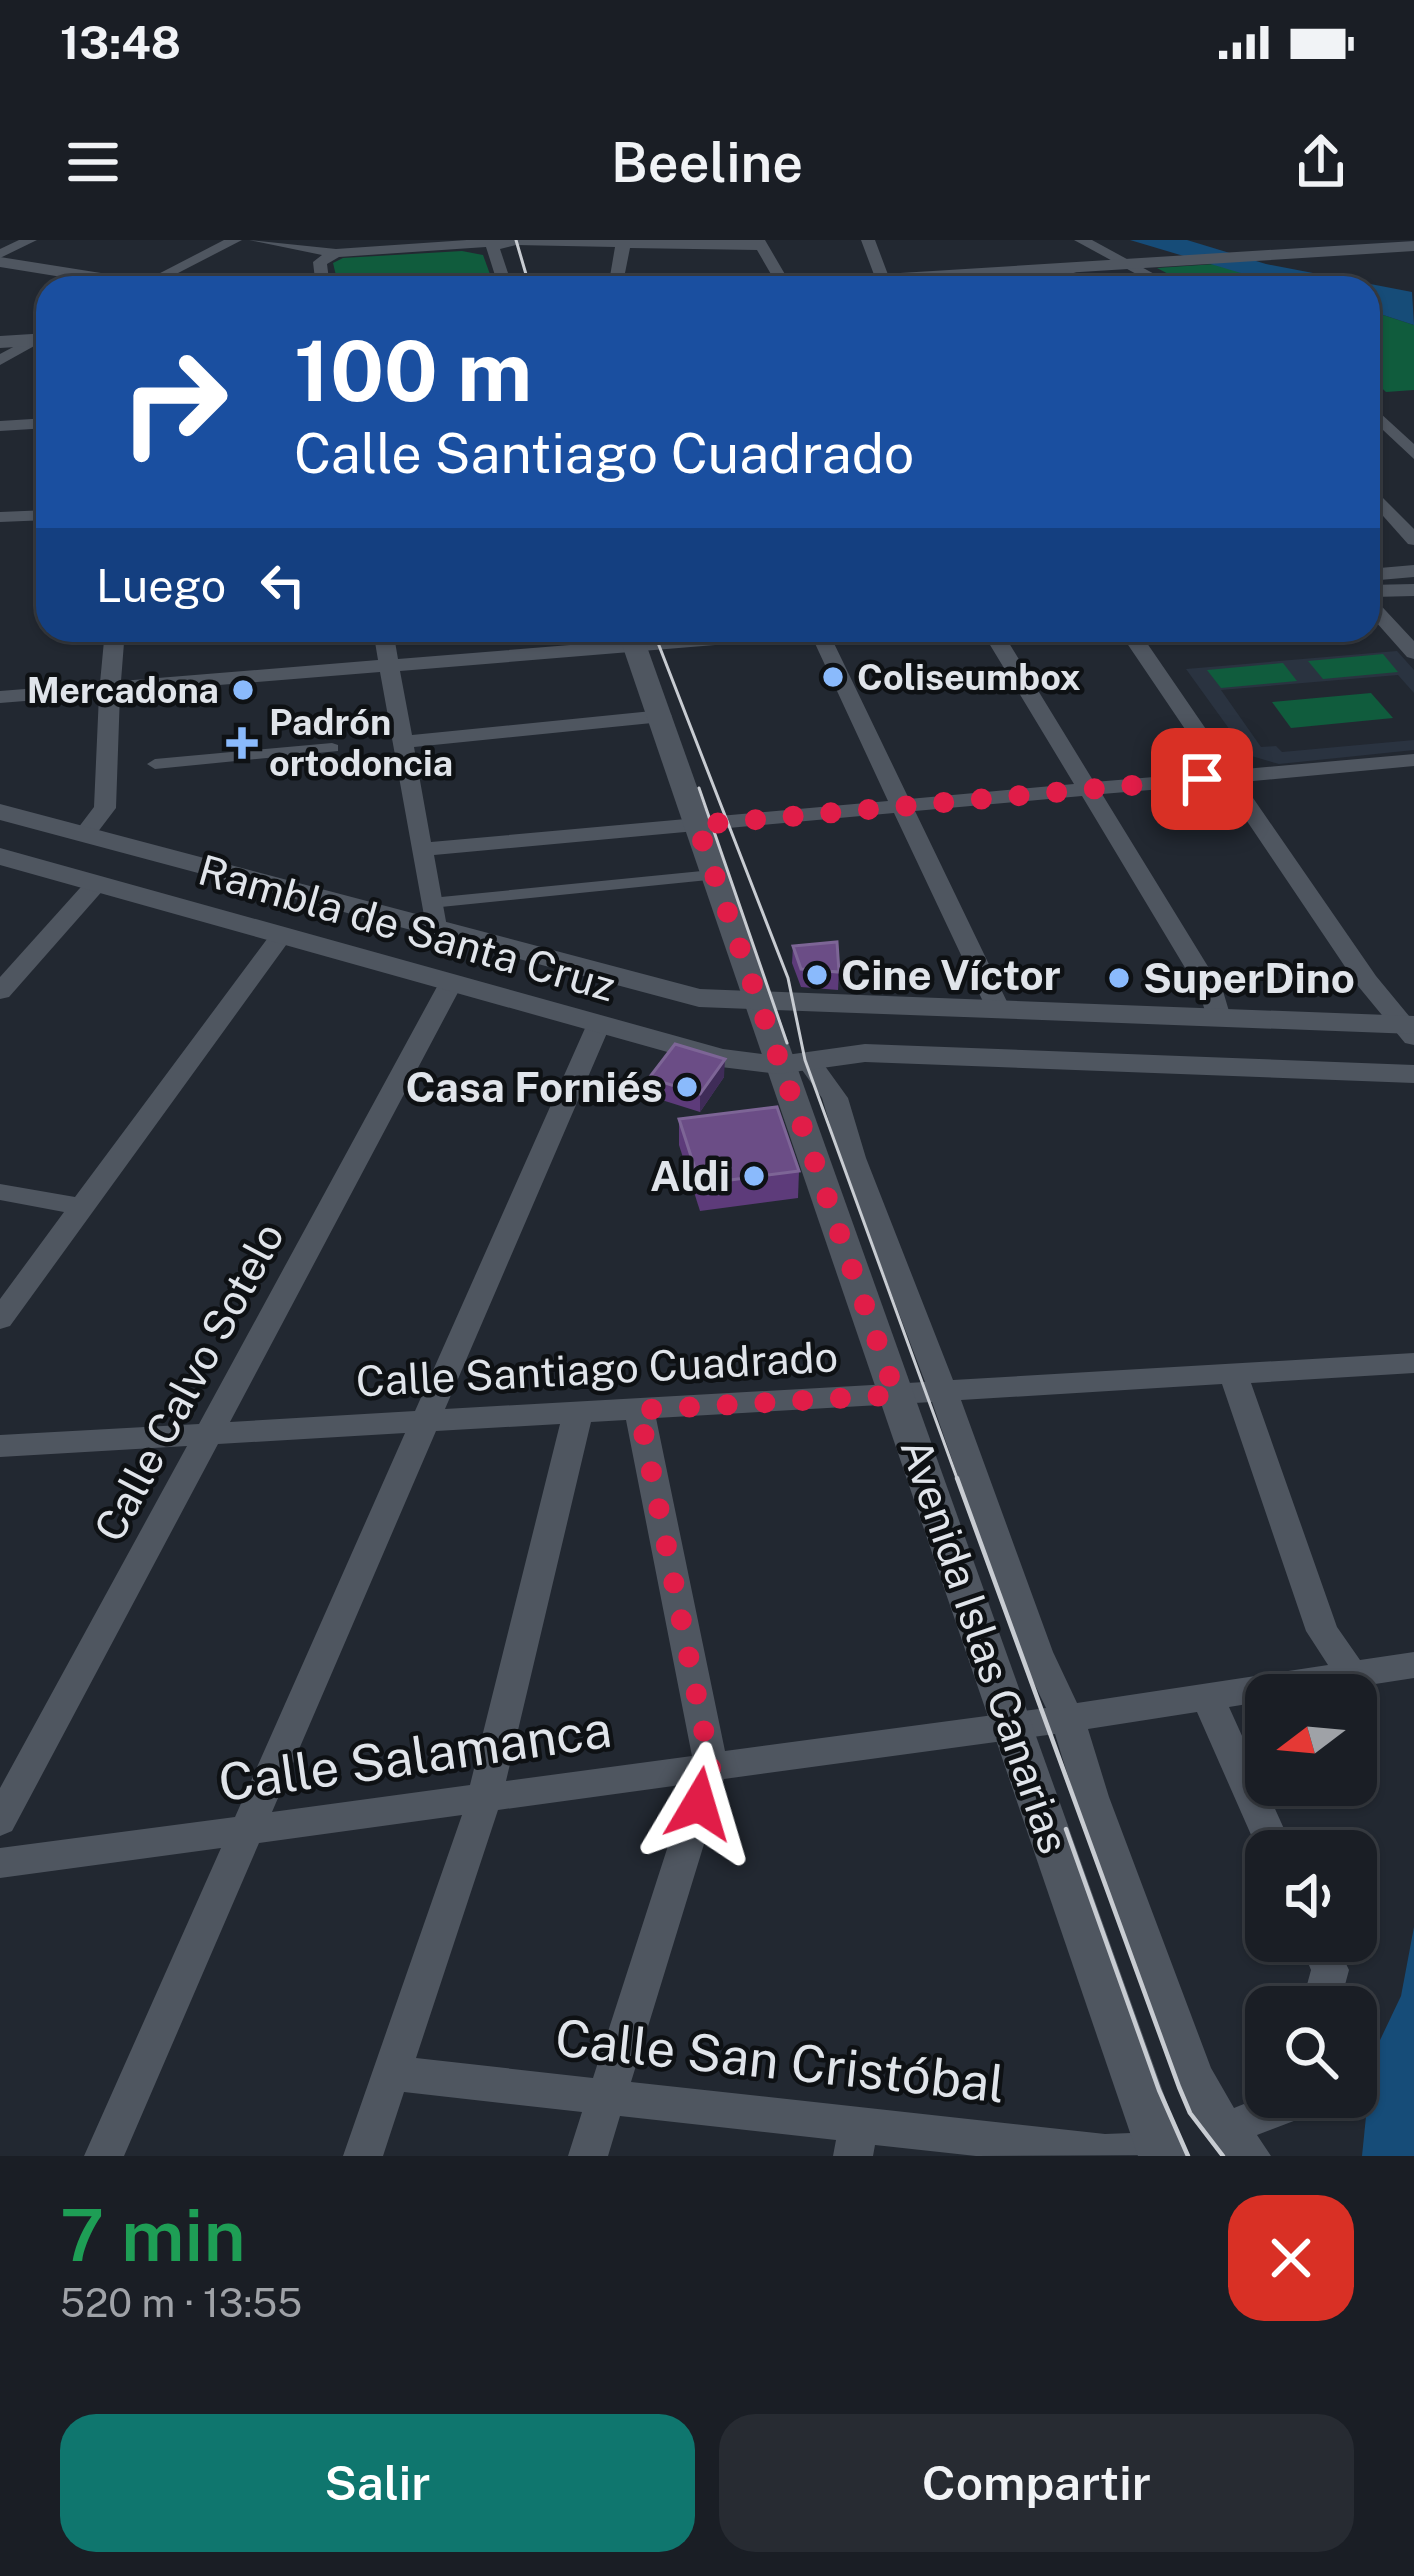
<!DOCTYPE html>
<html lang="es">
<meta charset="utf-8">
<style>
:root{--surface:#1a1e25;--page:#272b32;--text:#f1f3f6;--muted:#9fa2a7;--line:#383c42;--accent:#0f766e}
body{margin:0;font-family:"Public Sans",sans-serif;background:var(--page);color:var(--text);height:100vh;display:flex;flex-direction:column;font-size:45px;white-space:nowrap}
*{box-sizing:border-box;margin:0}
p{font-size:39px;color:var(--muted)}
.icon{flex:none;width:66px;height:66px;fill:none;stroke:currentColor;stroke-width:2;stroke-linecap:round;stroke-linejoin:round}
.map{position:relative;height:1916px;overflow:hidden}
.drawer{display:flex;flex-direction:column;background:var(--surface);flex:1}
.drawer>*{flex:none}
.hud{position:absolute;left:36px;top:36px;width:1344px;height:366px;border-radius:36px;box-shadow:0 3px 9px #0004,0 0 0 3px var(--line);background:#1a4fa0;color:#fff;overflow:hidden}
.needle{width:78px;rotate:254deg}
.tools{position:absolute;left:1245px;top:1434px;display:grid;gap:24px}
.tools a{display:grid;place-items:center;width:132px;height:132px;border-radius:24px;background:var(--surface);box-shadow:0 3px 9px #0004,0 0 0 3px var(--line);font-size:60px}
.pin{position:absolute;display:grid;place-items:center;width:102px;height:102px;color:#fff;margin:-51px;border-radius:24px;box-shadow:0 6px 18px #0006}
.me{position:absolute;width:132px;margin:-66px;rotate:7deg;stroke-linejoin:round;filter:drop-shadow(0 0 9px #0008)}
.turn{display:flex;align-items:center;gap:42px;height:252px;padding:0 60px;font-size:54px}
.turn .icon{width:156px;height:156px;stroke-width:2.5}
.turn b{display:block;font-size:84px;line-height:102px}
.then{display:flex;align-items:center;height:114px;padding:0 60px;background:#0003;gap:24px;font-size:45px}
.round{display:grid;place-items:center;flex:none;width:126px;height:126px;border-radius:36px;background:var(--page)}
.headline{display:flex;align-items:center;justify-content:space-between;height:204px;padding:0 60px}
h1{font-size:72px;font-weight:600;line-height:90px;color:#1e9e55}
.primary-button{display:flex;gap:24px;margin-top:auto;padding:24px 60px}
.primary-button a{flex:1;height:138px;border-radius:36px;background:var(--accent);color:#fff;font-size:48px;font-weight:600;line-height:138px;text-align:center}
.primary-button a+a{background:var(--page);color:var(--text)}
.status{display:flex;justify-content:space-between;align-items:center;height:84px;padding:0 60px;background:var(--surface);direction:ltr}
.status svg{height:33px;fill:currentColor}
header{display:flex;justify-content:space-between;align-items:center;height:156px;padding:0 60px;background:var(--surface);font-size:54px;font-weight:600}
.map>svg:first-child{display:block}
.built{fill:#2a3340}
.green{fill:#105c3d}
.water{fill:#164c78}
.lines{fill:none;stroke-linecap:round;stroke-linejoin:round}
.pedestrian{fill:#4f5660;fill-rule:evenodd}
.minor{fill:#4f5660;fill-rule:evenodd}
.tertiary{fill:#4f5660;fill-rule:evenodd}
.secondary{fill:#4f5660;fill-rule:evenodd}
.tram-far1{stroke:#c8ccd2;stroke-width:3}
.tram{stroke:#c8ccd2;stroke-width:4.5}
.wall{fill:#5d3b7a}
.shaded-wall{fill:#3f2c58}
.building{fill:#6b4d86;stroke:#7d6596;stroke-width:3}
.route{stroke:#e11d48;stroke-width:21;stroke-dasharray:0 37.8}
.poi-dot{fill:#8abafc;stroke:#0e1114;stroke-width:4.5}
.labels{text-anchor:middle;stroke-width:9;stroke-linejoin:round;paint-order:stroke}
.far-poi-label{font-size:36px;font-weight:bold;fill:#e0e4ea;stroke:#0e1114;text-anchor:start}
.street-label{font-size:42px;fill:#e0e4ea;stroke:#0e1114}
.poi-label{font-size:42px;font-weight:bold;fill:#e0e4ea;stroke:#0e1114;text-anchor:start}
.near-street-label{font-size:51px;fill:#e0e4ea;stroke:#0e1114}
</style>
<div class="status"><b>13:48</b><svg viewBox="0 0 49 12"><path d="M0 12V9h3v3zM5 12V6h3v6zM10 12V3h3v9zM15 12V0h3v12zM26 1h20v11H26zM47 4h2v5h-2z"/></svg></div>
<header><svg class="icon" aria-label="menu" viewBox="0 0 24 24"><path d="M4 6h16M4 12h16M4 18h16"/></svg>Beeline<svg class="icon" aria-label="share" viewBox="0 0 24 24"><path d="M12 15V3M7 8l5-5 5 5M5 13v7h14v-7"/></svg></header>
<div class="map">
<svg width="1414" height="1916" viewBox="0 0 1414 1916">
<rect width="100%" height="100%" fill="#222831"/>
<path class="built" d="M 1397,411 L 1414,430 L 1414,453 L 1398,435 L 1221,450 L 1261,507 L 1276,506 L 1282,512 L 1414,500 L 1414,510 L 1279,524 L 1248,515 L 1186,429 Z"/>
<g class="green">
<path d="M 462,11 L 483,15 L 495,48 L 339,48 L 333,23 L 343,18 Z"/>
<path d="M 1216,24 L 1291,48 L 1195,48 L 1157,28 Z"/>
<path d="M 1368,70 L 1414,85 L 1414,150 L 1386,152 L 1368,135 Z"/>
<path d="M 1383,414 L 1398,432 L 1323,439 L 1308,421 Z"/>
<path d="M 1283,423 L 1297,441 L 1221,448 L 1207,430 Z"/>
<path d="M 1371,453 L 1393,478 L 1291,488 L 1272,462 Z"/>
</g>
<g class="water">
<path d="M 1130,0 L 1187,0 L 1266,24 L 1412,52 L 1414,85 L 1368,70 L 1368,48 L 1291,48 Z"/>
<path d="M 1414,1687 L 1414,1916 L 1362,1916 L 1372,1817 L 1401,1756 Z"/>
</g>
<g class="lines">
<g class="pedestrian">
<path d="M 332,503 L 338,505 L 338,511 L 155,529 L 147,524 L 155,519 Z"/>
<path d="M 712,630 L 718,631 L 718,639 L 431,668 L 422,663 L 431,658 Z"/>
</g>
<g class="minor">
<path d="M 19,0 L 37,0 L 0,18 L 0,9 Z"/>
<path d="M 224,0 L 242,0 L 149,48 L 137,45 Z"/>
<path d="M 249,0 L 336,9 L 467,0 L 765,0 L 793,48 L 779,48 L 757,10 L 630,8 L 622,48 L 608,48 L 615,7 L 516,5 L 500,9 L 513,48 L 499,48 L 486,7 L 339,17 L 327,24 L 330,48 L 316,48 L 313,22 L 322,15 Z"/>
<path d="M 861,0 L 875,0 L 893,48 L 879,48 Z"/>
<path d="M 1074,0 L 1092,0 L 1180,48 L 1162,48 Z"/>
<path d="M 1053,24 L 1107,45 L 1109,48 L 1089,48 L 1048,31 L 1046,28 Z"/>
<path d="M 32,97 L 45,100 L 0,125 L 0,114 Z"/>
<path d="M 1368,162 L 1414,204 L 1414,219 L 1368,176 Z"/>
<path d="M 48,178 L 48,188 L 0,191 L 0,181 Z"/>
<path d="M 1368,243 L 1414,289 L 1414,305 L 1408,304 L 1368,259 Z"/>
<path d="M 48,270 L 48,280 L 0,282 L 0,272 Z"/>
<path d="M 1414,325 L 1414,337 L 1368,341 L 1368,329 Z"/>
<path d="M 1414,344 L 1414,356 L 1373,357 L 1414,401 L 1414,419 L 1407,417 L 1368,373 L 1368,345 Z"/>
<path d="M 105,390 L 125,390 L 121,441 L 378,420 L 373,390 L 393,390 L 398,419 L 756,390 L 838,390 L 830,395 L 909,559 L 1074,544 L 981,390 L 1001,390 L 1094,542 L 1214,532 L 1118,390 L 1138,390 L 1234,530 L 1414,514 L 1414,526 L 1242,542 L 1376,736 L 1414,782 L 1414,805 L 1405,803 L 1358,746 L 1222,544 L 1102,554 L 1223,751 L 1231,778 L 1219,785 L 1207,778 L 1199,751 L 1082,556 L 915,571 L 1011,770 L 999,777 L 987,770 L 894,573 L 434,615 L 447,687 L 443,692 L 427,692 L 380,432 L 120,453 L 116,568 L 94,597 L 78,597 L 75,592 L 94,567 L 99,455 L 0,463 L 0,451 L 100,443 ZM 812,397 L 888,561 L 431,602 L 414,507 L 662,482 L 672,476 L 662,470 L 412,495 L 400,431 Z"/>
<path d="M 97,636 L 108,643 L 105,648 L 9,757 L 0,759 L 0,737 L 89,638 Z"/>
<path d="M 281,689 L 289,691 L 293,696 L 289,701 L 10,1086 L 0,1089 L 0,1059 L 64,972 L 0,960 L 0,944 L 75,957 L 273,691 Z"/>
<path d="M 451,736 L 463,743 L 230,1182 L 415,1171 L 586,786 L 598,779 L 610,786 L 445,1169 L 925,1142 L 840,918 L 822,858 L 795,820 L 808,812 L 817,815 L 848,858 L 866,918 L 953,1140 L 1414,1113 L 1414,1133 L 1251,1143 L 1337,1387 L 1360,1420 L 1414,1412 L 1414,1438 L 1304,1455 L 1266,1455 L 1266,1461 L 1229,1467 L 1294,1611 L 1266,1611 L 1263,1622 L 1197,1472 L 1088,1489 L 1109,1557 L 1211,1828 L 1234,1868 L 1266,1855 L 1310,1857 L 1299,1879 L 1257,1895 L 1271,1916 L 1224,1916 C 1177,1869 1159,1793 1137,1732 C 1108,1653 1079,1574 1055,1494 L 724,1539 L 631,1842 L 1105,1894 L 1131,1893 L 1156,1884 L 1170,1889 L 1176,1902 L 1170,1915 L 976,1916 L 875,1905 L 873,1916 L 833,1916 L 836,1900 L 620,1876 L 608,1916 L 568,1916 L 582,1872 L 404,1852 L 383,1916 L 343,1916 L 462,1575 L 259,1603 L 124,1916 L 84,1916 L 221,1608 L 0,1638 L 0,1608 L 235,1577 L 405,1193 L 218,1204 L 12,1591 L 0,1596 L 0,1548 L 187,1206 L 0,1217 L 0,1195 L 199,1184 L 439,743 ZM 1222,1144 L 1306,1391 L 1328,1425 L 1077,1463 L 1053,1412 L 961,1160 ZM 932,1162 L 1019,1412 L 1046,1468 L 725,1511 L 656,1178 ZM 626,1180 L 692,1516 L 506,1541 L 591,1182 ZM 560,1184 L 470,1545 L 272,1572 L 436,1191 ZM 688,1544 L 593,1838 L 416,1818 L 498,1570 Z"/>
<path d="M 1299,1701 L 1335,1701 L 1349,1730 L 1339,1767 L 1301,1767 L 1311,1730 Z"/>
</g>
<g class="tertiary">
<path d="M 0,17 L 164,43 L 173,48 L 130,48 L 0,27 Z"/>
<path d="M 617,390 L 641,390 L 1186,1916 L 1138,1916 Z"/>
</g>
<g class="secondary">
<path d="M 1414,1 L 1414,11 L 826,48 L 730,48 L 739,43 Z"/>
<path d="M 48,93 L 48,105 L 0,108 L 0,96 Z"/>
<path d="M 0,564 L 700,749 L 1414,776 L 1414,794 L 699,767 L 0,580 Z"/>
<path d="M 0,608 L 723,809 L 779,816 L 865,804 L 1414,825 L 1414,843 L 865,822 L 779,834 L 721,827 L 0,625 Z"/>
</g>
<g class="tram-far1">
<path d="M 516,0 L 530,48"/>
<path d="M 653,390 L 788,738 L 805,820 L 958,1241"/>
<path d="M 699,548 L 787,803"/>
</g>
<g class="tram">
<path d="M 957,1238 L 1179,1847 L 1190,1873 L 1223,1916"/>
<path d="M 1066,1589 L 1159,1850 L 1188,1916"/>
</g>
</g>
<g class="wall">
<path d="M 793,706 L 839,732 L 838,750 L 801,747 L 792,723 Z"/>
<path d="M 724,837 L 700,872 L 649,856 L 649,838 Z"/>
<path d="M 679,879 L 799,931 L 798,958 L 700,971 L 679,905 Z"/>
</g>
<path class="shaded-wall" d="M 725,819 L 724,837 L 700,872 L 700,854 Z"/>
<g class="building">
<path d="M 209,42 L 209,48 L 160,48 L 160,43 Z"/>
<path d="M 837,702 L 839,732 L 801,729 L 793,706 Z"/>
<path d="M 675,804 L 725,819 L 700,854 L 649,838 Z"/>
<path d="M 777,867 L 799,931 L 700,944 L 679,879 Z"/>
</g>
<g class="lines">
<path class="route" d="M 699,1564 L 711,1527 L 639,1170 L 896,1155 L 697,585 L 1202,539"/>
</g>
<g class="poi-dot">
<circle cx="833" cy="437" r="12"/>
<circle cx="243" cy="450" r="12"/>
<path d="M236 485h12v12h12v12h-12v12h-12v-12h-12v-12h12z"/>
<circle cx="817" cy="735" r="12"/>
<circle cx="1119" cy="738" r="12"/>
<circle cx="687" cy="847" r="12"/>
<circle cx="754" cy="936" r="12"/>
</g>
<g class="labels">
<g class="far-poi-label">
<text x="857" y="450">Coliseumbox</text>
<text x="219" y="463" text-anchor="end">Mercadona</text>
<text x="269" y="495">Padrón<tspan x="269" dy="41">ortodoncia</tspan></text>
</g>
<g class="street-label">
<text transform="translate(407 688) rotate(16)" y="15">Rambla de Santa Cruz</text>
<text transform="translate(597 1129) rotate(-3)" y="15">Calle Santiago Cuadrado</text>
<text transform="translate(189 1142) rotate(-62)" y="15">Calle Calvo Sotelo</text>
<text transform="translate(985 1406) rotate(71)" y="15">Avenida Islas Canarias</text>
</g>
<g class="poi-label">
<text x="841" y="750">Cine Víctor</text>
<text x="1143" y="753">SuperDino</text>
<text x="663" y="862" text-anchor="end">Casa Forniés</text>
<text x="730" y="951" text-anchor="end">Aldi</text>
</g>
<g class="near-street-label">
<text transform="translate(415 1516) rotate(-8)" y="18">Calle Salamanca</text>
<text transform="translate(780 1821) rotate(6)" y="18">Calle San Cristóbal</text>
</g>
</g>
</svg>
<div class="tools">
<a><svg class="needle" viewBox="-14 -14 28 28"><path d="M0-13l5 13h-10z" fill="#e53935"/><path d="M0 13l5-13h-10z" fill="#9fa2a7"/></svg></a>
<a><svg class="icon" aria-label="sound" viewBox="0 0 24 24"><path d="M4 9h4l5-4v14l-5-4H4zM17 9q2 3 0 6"/></svg></a>
<a><svg class="icon" aria-label="search" viewBox="0 0 24 24"><circle cx="10" cy="10" r="6"/><path d="M15 15l6 6"/></svg></a>
</div>
<div class="pin" style="left:1202px;top:539px;background:#d93025"><svg class="icon" aria-label="arrive" viewBox="0 0 24 24"><path d="M6 21V4h12l-3 4 3 4H6"/></svg></div>
<svg class="me" style="left:699px;top:1564px" viewBox="-20 -20 40 40"><path d="M0-17L14 15 0 8-14 15z" fill="#e11d48" stroke="#fff" stroke-width="4"/></svg>
<div class="hud">
<div class="turn"><svg class="icon" aria-label="right" viewBox="0 0 24 24"><path d="M7 20v-9h11M14 6l5 5-5 5"/></svg><div><b>100 m</b>Calle Santiago Cuadrado</div></div>
<div class="then">Luego<svg class="icon" aria-label="left" viewBox="0 0 24 24"><path d="M17 20v-9H6M10 6l-5 5 5 5"/></svg></div>
</div>
</div>
<section class="drawer">
<div class="headline"><div><h1>7 min</h1><p>520 m · 13:55</p></div><a class="round" style="background:#d93025;color:#fff"><svg class="icon" aria-label="close" viewBox="0 0 24 24"><path d="M6 6l12 12M18 6L6 18"/></svg></a></div>
<div class="primary-button"><a>Salir</a><a>Compartir</a></div>
</section>
